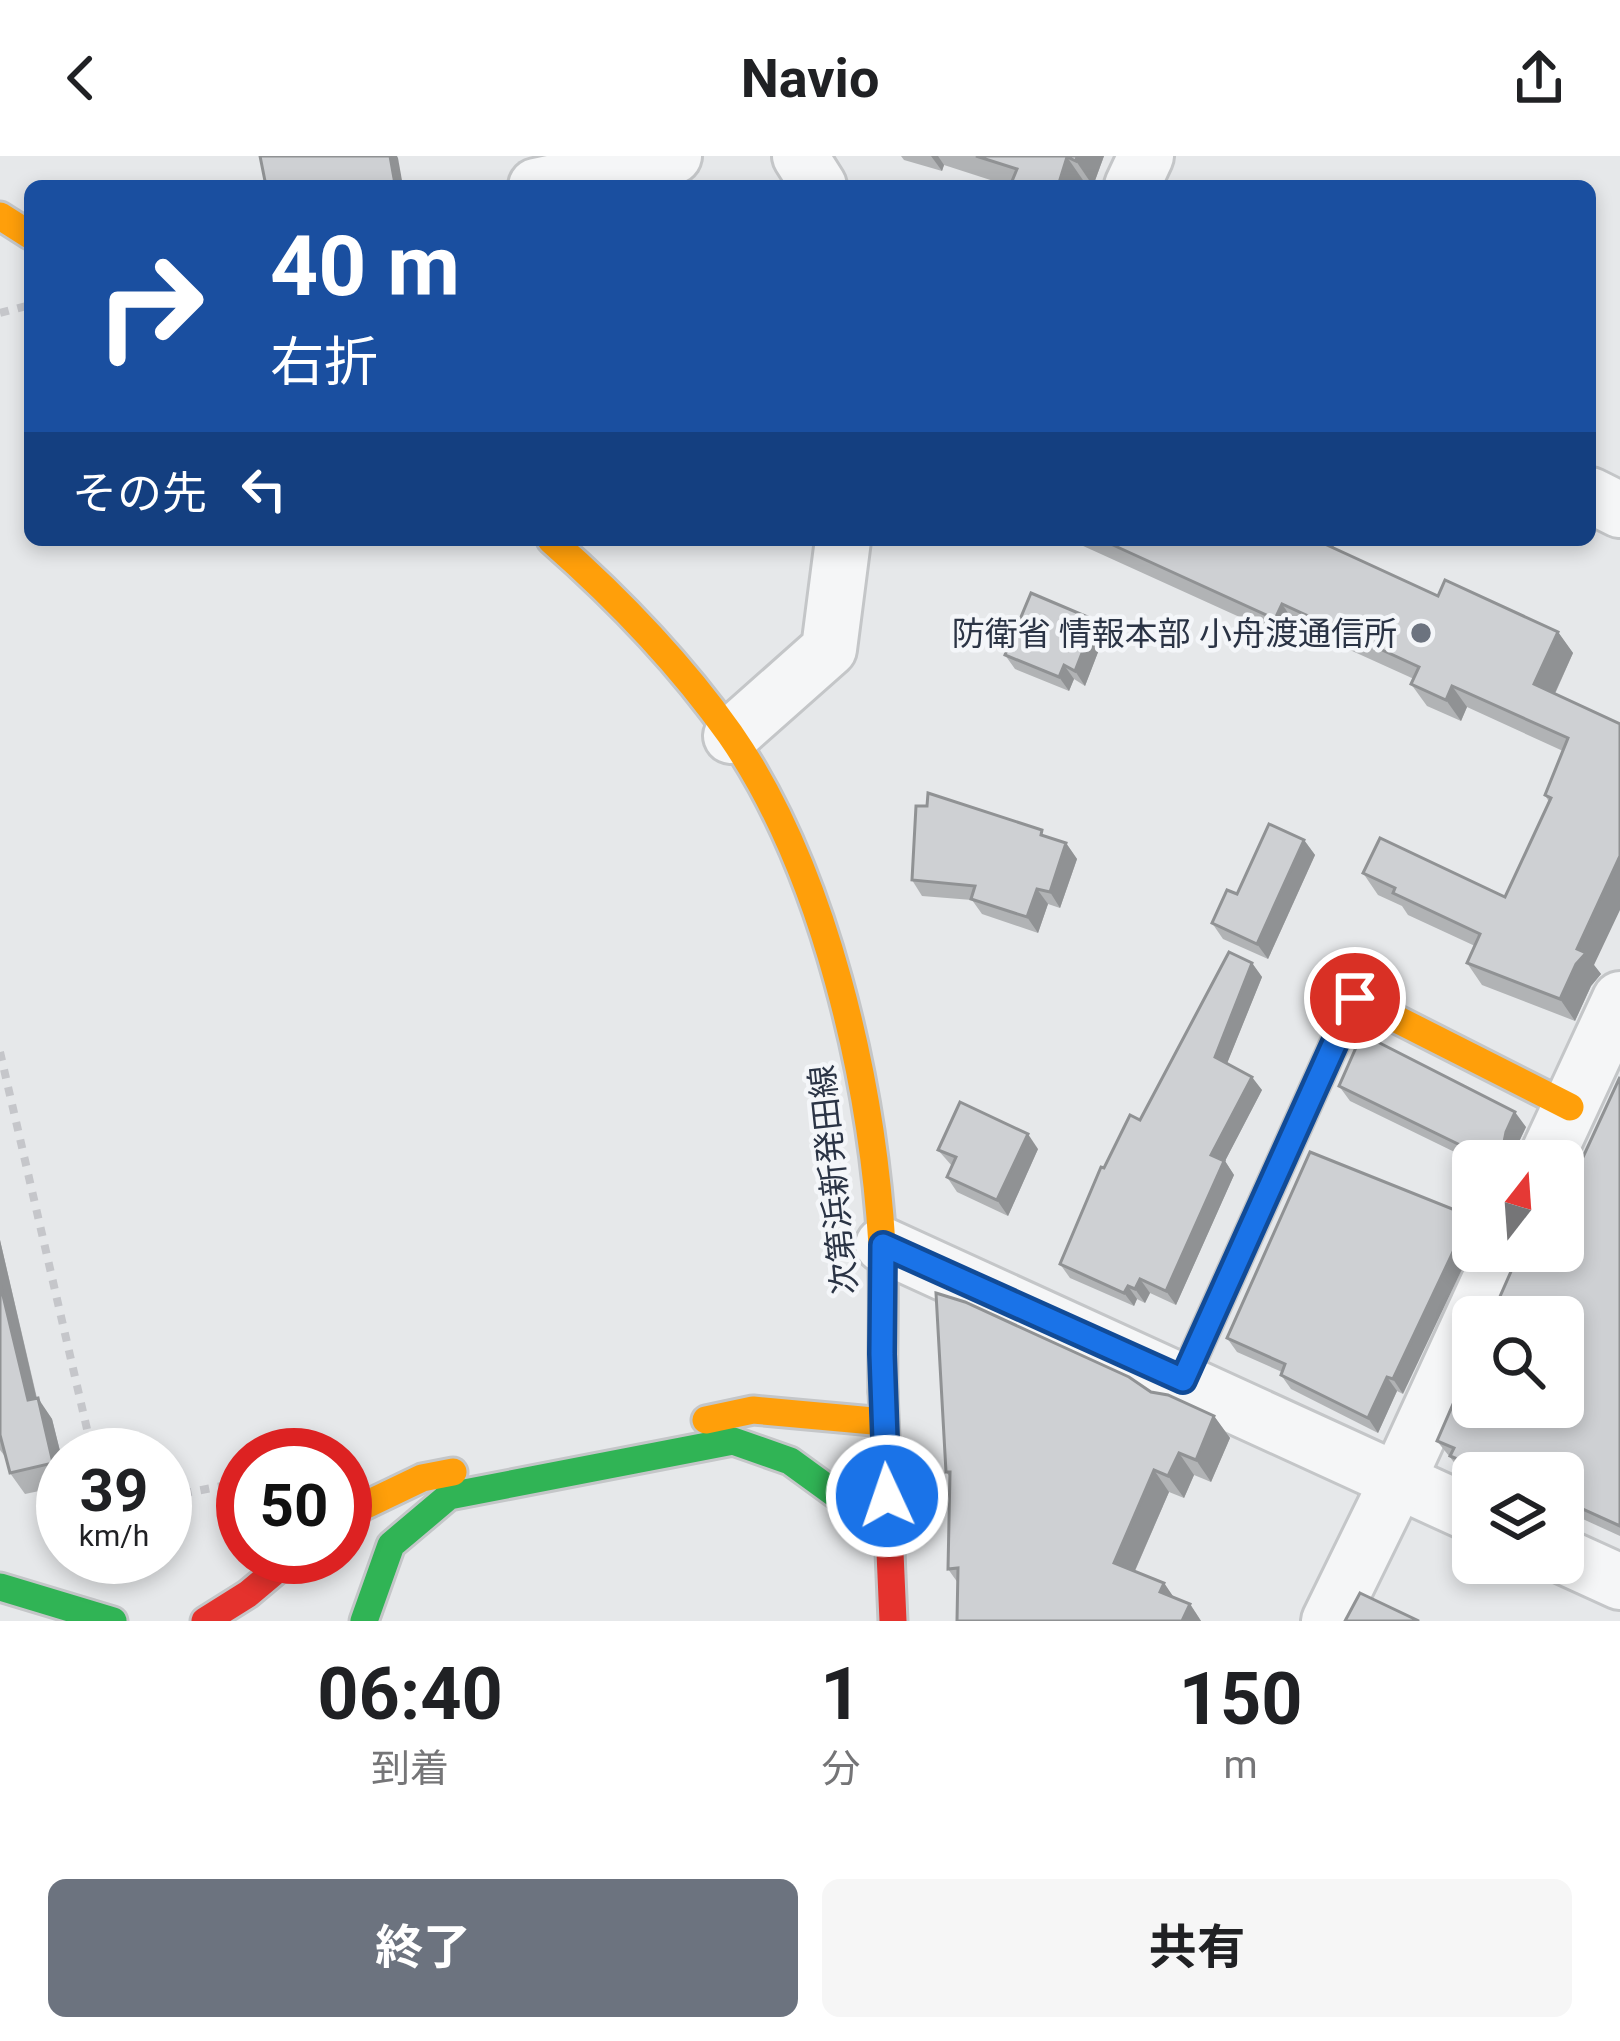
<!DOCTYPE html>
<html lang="ja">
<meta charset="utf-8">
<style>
:root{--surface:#fff;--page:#f6f6f6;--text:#202124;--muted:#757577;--accent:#6c737f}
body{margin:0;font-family:Roboto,"Noto Sans JP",sans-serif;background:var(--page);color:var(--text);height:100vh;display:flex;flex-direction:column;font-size:45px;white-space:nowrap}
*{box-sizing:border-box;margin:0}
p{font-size:39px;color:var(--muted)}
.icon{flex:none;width:66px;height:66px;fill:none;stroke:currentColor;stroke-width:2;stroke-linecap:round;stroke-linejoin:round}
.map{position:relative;height:1465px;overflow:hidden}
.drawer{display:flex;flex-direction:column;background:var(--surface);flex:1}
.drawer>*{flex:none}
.top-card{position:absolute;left:24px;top:24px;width:1572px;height:366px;border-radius:18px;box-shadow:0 6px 18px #0003;background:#1a4fa0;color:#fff;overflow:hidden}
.needle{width:78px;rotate:17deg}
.controls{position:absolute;left:1452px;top:984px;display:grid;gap:24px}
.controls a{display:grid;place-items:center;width:132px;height:132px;border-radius:18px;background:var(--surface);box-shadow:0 6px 18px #0003;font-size:60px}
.speed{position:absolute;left:36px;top:1272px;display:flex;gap:24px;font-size:60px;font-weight:700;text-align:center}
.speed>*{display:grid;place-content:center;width:156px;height:156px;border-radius:50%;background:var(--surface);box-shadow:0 6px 18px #0003;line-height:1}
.speed small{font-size:30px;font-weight:400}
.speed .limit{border:18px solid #d22;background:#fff;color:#111}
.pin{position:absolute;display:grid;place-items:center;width:102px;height:102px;color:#fff;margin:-51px;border:6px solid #fff;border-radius:50%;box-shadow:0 3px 12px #0007}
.me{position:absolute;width:132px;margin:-66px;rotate:357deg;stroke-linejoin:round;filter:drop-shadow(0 0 9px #0008)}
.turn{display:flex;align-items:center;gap:42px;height:252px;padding:0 48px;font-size:54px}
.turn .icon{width:156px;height:156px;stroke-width:2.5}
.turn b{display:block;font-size:84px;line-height:102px}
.then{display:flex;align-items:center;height:114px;padding:0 48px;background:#0003;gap:24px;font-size:45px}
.eta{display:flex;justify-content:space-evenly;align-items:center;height:204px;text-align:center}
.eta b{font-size:72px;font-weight:700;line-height:84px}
.primary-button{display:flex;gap:24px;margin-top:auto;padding:24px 48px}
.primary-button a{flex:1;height:138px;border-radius:18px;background:var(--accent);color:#fff;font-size:48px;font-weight:700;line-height:138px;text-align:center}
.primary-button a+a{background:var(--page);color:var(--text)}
header{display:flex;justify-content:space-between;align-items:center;height:156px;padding:0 48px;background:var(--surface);font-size:54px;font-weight:700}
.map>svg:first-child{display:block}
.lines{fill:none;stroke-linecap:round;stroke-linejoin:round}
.street-casing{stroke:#c4c6c8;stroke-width:60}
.fast-casing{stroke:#c4c6c8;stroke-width:33}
.slow-casing{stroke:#c4c6c8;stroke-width:33}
.jam-casing{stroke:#c4c6c8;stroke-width:33}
.path{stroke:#c5c6ca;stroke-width:8;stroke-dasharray:9 9;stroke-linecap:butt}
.street{stroke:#f5f6f7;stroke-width:54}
.fast{stroke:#30b455;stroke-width:27}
.slow{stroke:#ff9f0a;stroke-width:27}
.jam{stroke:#e5322d;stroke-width:27}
.wall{fill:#b1b3b5}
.shaded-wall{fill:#909294}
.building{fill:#ced0d3;stroke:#909294;stroke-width:3}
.route-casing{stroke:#114b97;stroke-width:30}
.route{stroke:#1a73e8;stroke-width:21}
.poi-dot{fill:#6c737f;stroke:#f4f6f9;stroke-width:4.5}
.labels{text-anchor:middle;stroke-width:9;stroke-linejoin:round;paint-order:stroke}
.poi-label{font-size:33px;fill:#2b3445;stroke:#f4f6f9;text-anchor:end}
.street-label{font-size:33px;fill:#2b3445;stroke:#f4f6f9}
</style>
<header><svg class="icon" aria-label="back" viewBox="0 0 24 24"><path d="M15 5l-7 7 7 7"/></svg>Navio<svg class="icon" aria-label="share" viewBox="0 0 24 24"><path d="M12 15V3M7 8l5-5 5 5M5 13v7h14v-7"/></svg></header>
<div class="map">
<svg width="1620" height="1465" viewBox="0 0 1620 1465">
<rect width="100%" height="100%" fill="#e6e8ea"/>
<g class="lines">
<g class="street-casing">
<g id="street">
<path d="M 800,0 L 819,30"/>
<path d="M 536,30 L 674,0"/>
<path d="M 1132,30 L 1146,0"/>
<path d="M 1590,339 L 1620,354"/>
<path d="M 731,580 L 829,493 L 843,384"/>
<path d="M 1545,1005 L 1620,843"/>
<path d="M 883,1089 L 1473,1359"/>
<path d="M 1563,1400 L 1620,1426"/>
<path d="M 1329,1465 L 1398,1324 L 1503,1095"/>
</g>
</g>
<g class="fast-casing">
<g id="fast">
<path d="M 0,1431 L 113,1465"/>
<path d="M 364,1465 L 391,1389 L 449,1340 L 733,1285 L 790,1305 L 889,1377"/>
</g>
</g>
<g class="slow-casing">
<g id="slow">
<path d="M 0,60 L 30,79"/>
<path d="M 551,384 C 617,442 679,506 730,578 C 825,715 872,925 882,1089 C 885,1138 882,1187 883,1236"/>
<path d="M 1183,1224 L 1355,842 L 1570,951"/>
<path d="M 706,1264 L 753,1254 L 884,1266"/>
<path d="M 345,1359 L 422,1322 L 453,1316"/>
</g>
</g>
<g class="jam-casing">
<g id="jam">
<path d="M 883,1236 L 893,1465"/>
<path d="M 205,1465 L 248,1438 L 292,1401"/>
</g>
</g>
<g class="path">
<path d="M 0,157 L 30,149"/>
<path d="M 0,896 L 93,1299"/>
<path d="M 165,1341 L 243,1326"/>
</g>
<use href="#street" class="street"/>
<use href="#fast" class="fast"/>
<use href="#slow" class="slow"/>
<use href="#jam" class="jam"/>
</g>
<g class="wall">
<path d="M 901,0 L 1104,0 L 1093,30 L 1085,27 L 1084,30 L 1009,30 L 944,9 L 942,15 L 904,4 Z"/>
<path d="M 1070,384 L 1333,384 L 1335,387 L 1333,392 L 1438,440 L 1558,476 L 1573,497 L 1555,538 L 1620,568 L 1594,809 L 1601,818 L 1591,830 L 1575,865 L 1482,829 L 1467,807 L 1475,790 L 1408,759 L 1402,750 L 1378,739 L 1363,717 L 1505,741 L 1549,646 L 1545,639 L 1563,595 L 1467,551 L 1461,565 L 1427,550 L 1411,528 L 1414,523 L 1297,470 L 1290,484 Z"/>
<path d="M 1105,478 L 1085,530 L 1074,523 L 1069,535 L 1015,513 L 1005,499 Z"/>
<path d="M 1047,681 L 1066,687 L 1077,703 L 1060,752 L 1048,748 L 1038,777 L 982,758 L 972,744 L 922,740 L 912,724 Z"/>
<path d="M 1304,684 L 1315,699 L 1268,803 L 1223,783 L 1212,767 L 1237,738 Z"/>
<path d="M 1252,807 L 1262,821 L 1227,907 L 1262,934 L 1225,1005 L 1234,1019 L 1176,1149 L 1150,1137 L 1145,1147 L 1137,1143 L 1134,1150 L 1070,1122 L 1060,1108 L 1104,1012 Z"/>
<path d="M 1620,921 L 1620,1380 L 1563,1354 L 1563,1317 L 1473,1317 L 1473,1320 L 1461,1315 L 1437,1285 L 1563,1095 L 1568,1045 L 1565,1040 Z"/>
<path d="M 1339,930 L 1526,971 L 1516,992 L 1514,1005 L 1473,1005 L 1350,945 Z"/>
<path d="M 1038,993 L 1008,1060 L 957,1036 L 947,1021 L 952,1010 L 938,994 Z"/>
<path d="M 1310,996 L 1403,1238 L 1397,1235 L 1378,1277 L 1291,1233 L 1281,1219 L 1282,1216 L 1237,1196 L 1227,1182 Z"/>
<path d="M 0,1084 L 37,1242 L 52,1263 L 63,1307 L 63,1330 L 25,1338 L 10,1317 L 7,1303 L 0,1294 Z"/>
<path d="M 1151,1236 L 1214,1260 L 1230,1282 L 1211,1326 L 1194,1319 L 1184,1342 L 1169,1336 L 1135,1415 L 1164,1427 L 1174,1442 L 1190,1448 L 1201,1465 L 957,1465 L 958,1427 L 948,1413 L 950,1321 L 946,1316 Z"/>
</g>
<g class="shaded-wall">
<path d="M 390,0 L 397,0 L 398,2 L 403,30 L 395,28 Z"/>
<path d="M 931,0 L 938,0 L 944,9 L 942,15 Z"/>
<path d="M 1077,0 L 1104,0 L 1093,30 L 1076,5 Z"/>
<path d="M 1067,1 L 1085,27 L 1084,30 L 1058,30 Z"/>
<path d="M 1313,384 L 1333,384 L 1335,387 L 1327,404 Z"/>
<path d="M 1282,448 L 1297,470 L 1290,484 L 1275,463 Z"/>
<path d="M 1095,464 L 1105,478 L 1085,530 L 1075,515 Z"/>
<path d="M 1558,476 L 1573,497 L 1549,550 L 1534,528 Z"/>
<path d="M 1064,509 L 1074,523 L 1069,535 L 1059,521 Z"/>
<path d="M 1452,530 L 1467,551 L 1461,565 L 1446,544 Z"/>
<path d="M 1304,684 L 1315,699 L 1268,803 L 1257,788 Z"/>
<path d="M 1066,687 L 1077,703 L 1060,752 L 1050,736 Z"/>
<path d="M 1620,700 L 1620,754 L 1594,809 L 1601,818 L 1591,830 L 1575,865 L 1560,843 L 1577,793 Z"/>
<path d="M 1037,733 L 1048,748 L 1038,777 L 1027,761 Z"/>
<path d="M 1252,807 L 1262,821 L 1224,915 L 1215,901 Z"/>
<path d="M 1252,921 L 1262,934 L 1225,1005 L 1234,1019 L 1176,1149 L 1166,1135 L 1211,999 Z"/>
<path d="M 1515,956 L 1526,971 L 1516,992 L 1514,1005 L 1507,1005 L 1503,991 L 1506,976 Z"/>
<path d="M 1028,978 L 1038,993 L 1008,1060 L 997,1044 Z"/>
<path d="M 1470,1060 L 1473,1065 L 1473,1090 L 1403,1238 L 1393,1223 Z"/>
<path d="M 0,1084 L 42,1266 L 28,1244 L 0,1127 Z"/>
<path d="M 1140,1123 L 1150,1137 L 1145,1147 L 1135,1133 Z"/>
<path d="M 1128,1130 L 1137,1143 L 1134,1150 L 1124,1137 Z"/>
<path d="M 1387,1221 L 1397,1235 L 1378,1277 L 1368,1262 Z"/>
<path d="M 38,1242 L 52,1263 L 63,1307 L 63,1321 L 53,1307 Z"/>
<path d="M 1214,1260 L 1230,1282 L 1211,1326 L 1196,1304 Z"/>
<path d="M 1179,1297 L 1194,1319 L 1184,1342 L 1168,1320 Z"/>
<path d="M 1154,1314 L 1169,1336 L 1129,1428 L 1114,1407 Z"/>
<path d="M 1164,1427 L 1179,1449 L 1160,1436 Z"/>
<path d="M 1190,1448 L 1201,1465 L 1182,1465 Z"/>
</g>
<g class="building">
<path d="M 260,0 L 390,0 L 395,28 L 385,30 L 266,30 Z"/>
<path d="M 976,0 L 1077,0 L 1076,5 L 1067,1 L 1058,30 L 1010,30 L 1017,13 Z"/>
<path d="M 1102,384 L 1316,384 L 1438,440 L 1445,424 L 1558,476 L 1534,528 L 1620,568 L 1620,700 L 1577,793 L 1586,797 L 1576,808 L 1560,843 L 1467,807 L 1480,778 L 1393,737 L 1395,732 L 1363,717 L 1380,682 L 1505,741 L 1551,642 L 1545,639 L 1568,582 L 1452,530 L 1446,544 L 1411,528 L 1419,511 L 1282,448 L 1275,463 Z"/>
<path d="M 1031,437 L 1095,464 L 1075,515 L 1064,509 L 1059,521 L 1005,499 Z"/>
<path d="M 928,637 L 1042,674 L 1041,679 L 1066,687 L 1050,736 L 1037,733 L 1027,761 L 971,743 L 975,730 L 912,724 L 916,650 L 927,650 Z"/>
<path d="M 1269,668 L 1304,684 L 1257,788 L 1212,767 L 1227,734 L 1237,738 Z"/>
<path d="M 1229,796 L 1252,807 L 1215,901 L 1252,921 L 1211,999 L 1224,1005 L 1166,1135 L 1140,1123 L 1135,1133 L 1128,1130 L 1124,1137 L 1060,1108 L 1101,1011 L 1104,1012 L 1130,959 L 1140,964 Z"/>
<path d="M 1362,878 L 1515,956 L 1506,976 L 1503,991 L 1507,1005 L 1493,1005 L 1339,930 Z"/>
<path d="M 1620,921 L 1620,1370 L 1563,1344 L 1563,1317 L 1491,1317 L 1450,1300 L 1454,1292 L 1437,1285 L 1473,1202 L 1473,1251 L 1563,1251 L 1563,1161 L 1491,1161 L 1520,1095 L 1563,1095 L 1563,1056 L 1569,1042 L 1565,1040 Z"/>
<path d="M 960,946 L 1028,978 L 997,1044 L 947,1021 L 956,1001 L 938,994 Z"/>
<path d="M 1310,996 L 1470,1060 L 1393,1223 L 1387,1221 L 1368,1262 L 1281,1219 L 1285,1208 L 1227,1182 Z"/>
<path d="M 0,1127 L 28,1244 L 38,1242 L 53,1307 L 10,1317 L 0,1279 Z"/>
<path d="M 936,1137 L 965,1146 L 1129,1221 L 1151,1236 L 1168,1239 L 1214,1260 L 1196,1304 L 1179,1297 L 1168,1320 L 1154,1314 L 1114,1407 L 1164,1427 L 1160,1436 L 1190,1448 L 1182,1465 L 957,1465 L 958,1412 L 948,1413 L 950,1316 L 946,1316 Z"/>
<path d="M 1360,1437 L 1419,1465 L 1345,1465 Z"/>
</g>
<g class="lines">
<g class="route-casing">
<path id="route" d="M 887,1340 L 882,1198 L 883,1089 L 1183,1224 L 1355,842"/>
</g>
<use href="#route" class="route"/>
</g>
<circle class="poi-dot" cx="1421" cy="477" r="12"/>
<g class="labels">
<g class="poi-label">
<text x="1397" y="489">防衛省 情報本部 小舟渡通信所</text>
</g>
<g class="street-label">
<text transform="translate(833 1024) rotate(-96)" y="12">次第浜新発田線</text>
</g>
</g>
</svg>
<div class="controls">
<a><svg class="needle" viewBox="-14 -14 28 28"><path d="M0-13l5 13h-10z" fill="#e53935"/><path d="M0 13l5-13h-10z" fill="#757577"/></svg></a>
<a><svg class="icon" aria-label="search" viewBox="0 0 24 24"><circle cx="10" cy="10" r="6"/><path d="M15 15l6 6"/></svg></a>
<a><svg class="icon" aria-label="layers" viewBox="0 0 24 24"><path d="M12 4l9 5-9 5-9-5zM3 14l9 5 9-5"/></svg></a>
</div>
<div class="speed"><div>39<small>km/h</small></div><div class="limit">50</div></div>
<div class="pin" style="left:1355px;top:842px;background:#d93025"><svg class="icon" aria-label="arrive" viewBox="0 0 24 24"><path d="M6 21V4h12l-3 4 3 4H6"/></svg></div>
<svg class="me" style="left:887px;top:1340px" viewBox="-20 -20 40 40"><circle r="17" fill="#1a73e8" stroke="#fff" stroke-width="3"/><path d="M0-11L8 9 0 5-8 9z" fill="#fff"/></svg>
<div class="top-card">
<div class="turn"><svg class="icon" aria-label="right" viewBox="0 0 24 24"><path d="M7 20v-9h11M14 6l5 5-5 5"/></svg><div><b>40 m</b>右折</div></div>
<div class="then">その先<svg class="icon" aria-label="left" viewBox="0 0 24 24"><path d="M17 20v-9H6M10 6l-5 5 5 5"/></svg></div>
</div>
</div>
<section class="drawer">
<div class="eta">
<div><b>06:40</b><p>到着</p></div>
<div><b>1</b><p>分</p></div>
<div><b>150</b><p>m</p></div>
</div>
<div class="primary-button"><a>終了</a><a>共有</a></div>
</section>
